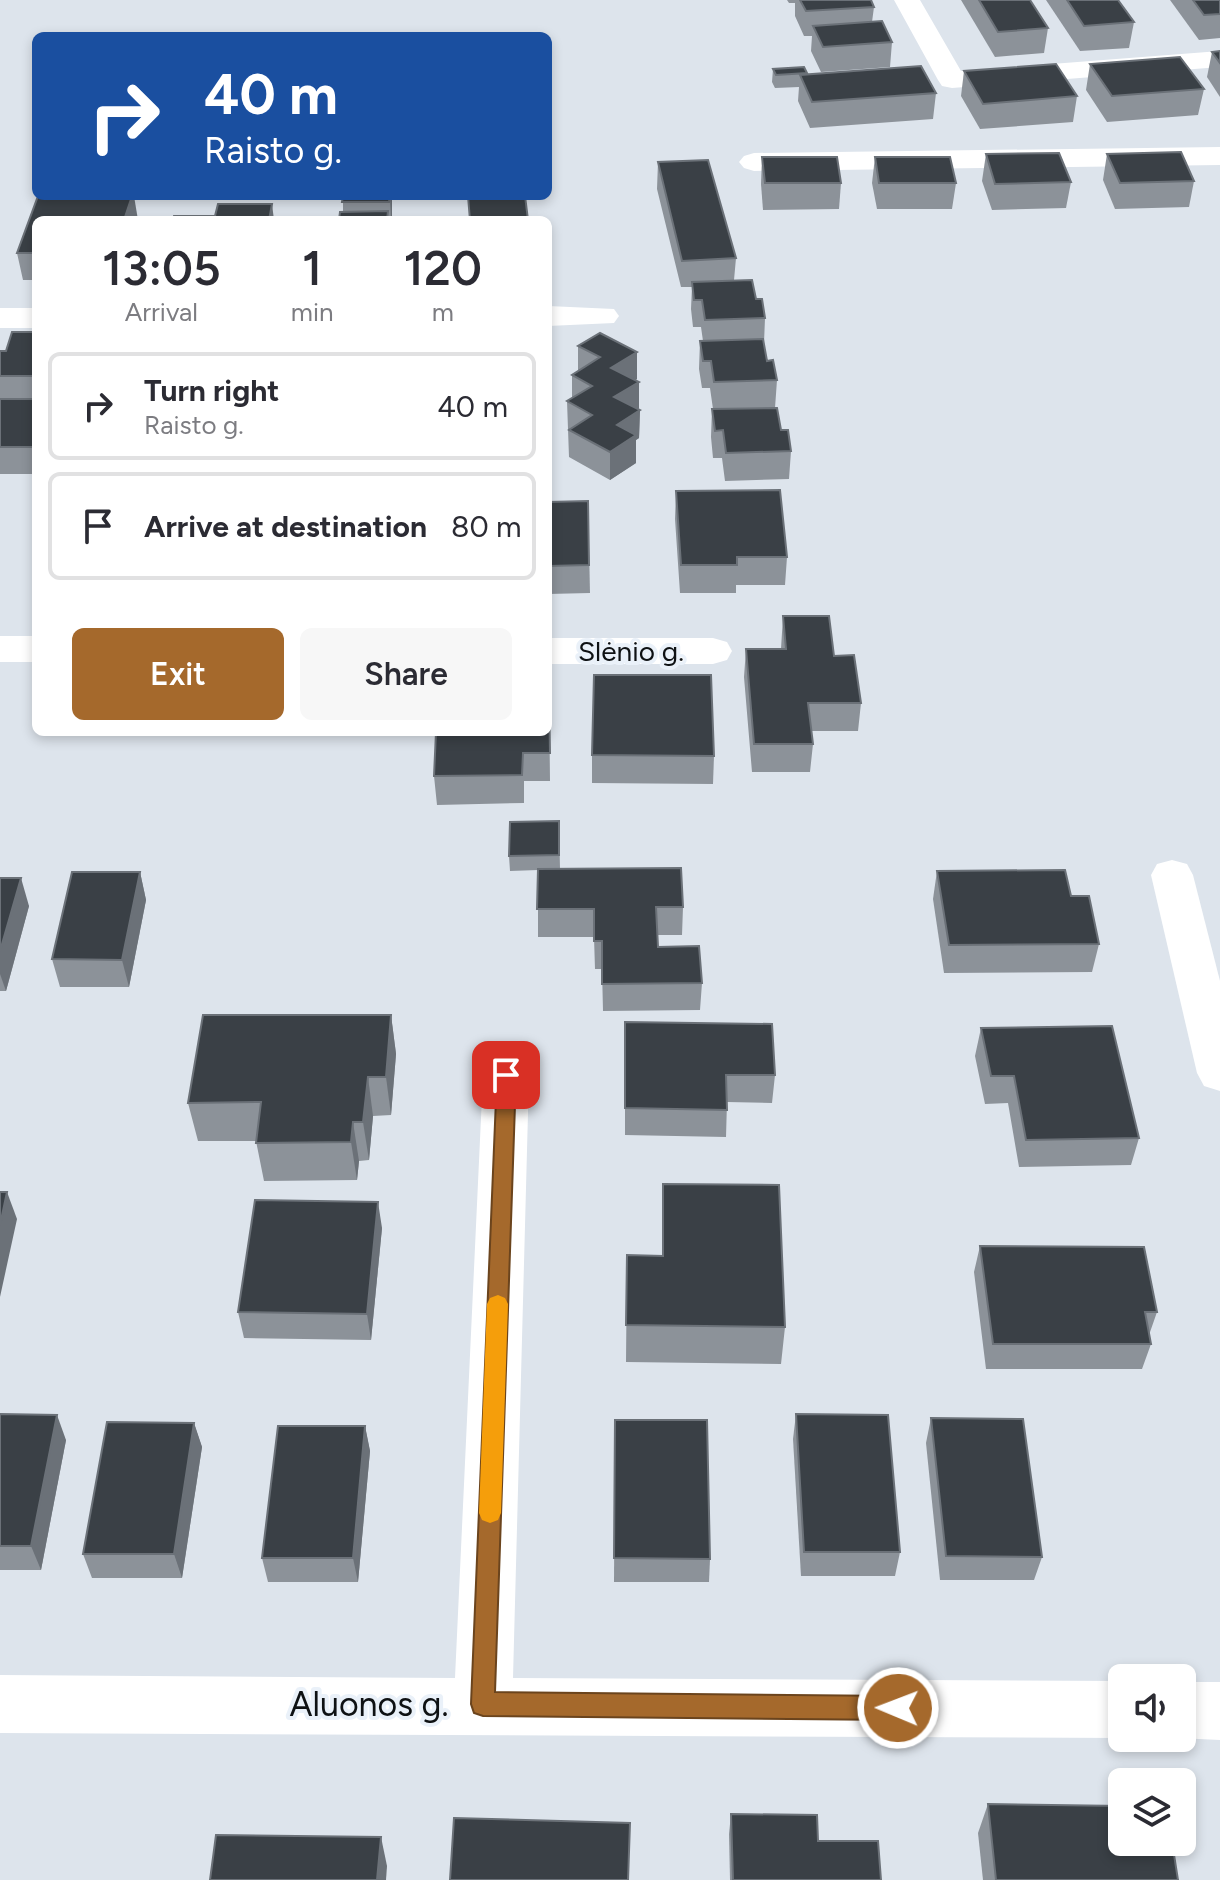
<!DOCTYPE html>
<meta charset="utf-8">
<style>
:root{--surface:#fff;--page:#f7f7f7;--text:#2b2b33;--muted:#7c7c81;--line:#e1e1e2;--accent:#a5692c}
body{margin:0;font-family:Figtree,sans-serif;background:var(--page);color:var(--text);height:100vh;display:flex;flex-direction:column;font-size:30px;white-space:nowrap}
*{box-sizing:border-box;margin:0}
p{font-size:26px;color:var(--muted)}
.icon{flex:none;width:44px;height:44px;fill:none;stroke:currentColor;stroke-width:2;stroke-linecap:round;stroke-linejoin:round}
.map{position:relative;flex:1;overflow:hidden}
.panel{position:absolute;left:32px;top:216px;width:520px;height:520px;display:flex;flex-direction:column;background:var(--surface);border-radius:12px;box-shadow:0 4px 12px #0003}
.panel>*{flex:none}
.hud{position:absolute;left:32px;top:32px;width:520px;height:168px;border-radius:12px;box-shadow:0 4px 12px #0003;background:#1a4fa0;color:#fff;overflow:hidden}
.fabs{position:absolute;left:1108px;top:1664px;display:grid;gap:16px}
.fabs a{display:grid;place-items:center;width:88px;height:88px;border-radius:12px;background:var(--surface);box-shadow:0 4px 12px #0003;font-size:40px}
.pin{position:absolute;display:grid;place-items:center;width:68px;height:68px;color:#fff;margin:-34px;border-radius:16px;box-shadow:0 4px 12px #0006}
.me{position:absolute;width:88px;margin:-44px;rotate:271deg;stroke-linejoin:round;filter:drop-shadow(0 0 6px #0008)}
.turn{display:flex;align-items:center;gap:28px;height:168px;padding:0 40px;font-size:36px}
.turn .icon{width:104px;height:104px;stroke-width:2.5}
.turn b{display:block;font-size:56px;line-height:68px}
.eta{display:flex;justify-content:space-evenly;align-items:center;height:136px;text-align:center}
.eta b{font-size:48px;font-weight:600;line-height:56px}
.primary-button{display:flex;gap:16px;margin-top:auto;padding:16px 40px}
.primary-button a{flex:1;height:92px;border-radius:12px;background:var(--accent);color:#fff;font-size:32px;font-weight:600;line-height:92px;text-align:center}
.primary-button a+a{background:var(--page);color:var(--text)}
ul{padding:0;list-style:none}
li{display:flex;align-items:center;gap:24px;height:108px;margin:0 16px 12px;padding:0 24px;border:4px solid var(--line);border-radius:12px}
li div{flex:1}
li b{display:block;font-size:30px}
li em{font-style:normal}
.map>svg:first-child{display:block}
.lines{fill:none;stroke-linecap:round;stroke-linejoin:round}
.minor{fill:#fff;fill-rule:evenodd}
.wall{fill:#8c9299}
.shaded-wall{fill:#6b7178}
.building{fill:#3a4046;stroke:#6b7178;stroke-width:2}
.route{fill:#a5692c;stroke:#6b441d;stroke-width:2}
.slow{fill:#f59e0b}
.labels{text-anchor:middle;stroke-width:8;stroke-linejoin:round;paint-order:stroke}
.street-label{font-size:28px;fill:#0e1113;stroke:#eaf1f9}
.near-street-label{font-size:34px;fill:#0e1113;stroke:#eaf1f9}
</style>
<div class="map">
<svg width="1220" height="1880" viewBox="0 0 1220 1880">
<rect width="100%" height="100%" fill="#dde4ec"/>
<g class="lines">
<g class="minor">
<path d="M 894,0 L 920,0 L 961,71 L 1220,51 L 1220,67 L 952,88 L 942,86 L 938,80 Z"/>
<path d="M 1220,147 L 1220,165 L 754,171 L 744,168 L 739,162 L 744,156 L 754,153 Z"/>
<path d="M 548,306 L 614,309 L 619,316 L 614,323 L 548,326 Z"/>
<rect x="0" y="308" width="36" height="20"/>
<rect x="0" y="636" width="36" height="26"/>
<path d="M 548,638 L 713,638 L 727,642 L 732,651 L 727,660 L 713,664 L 548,664 Z"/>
<path d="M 1172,860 L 1187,864 L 1193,875 L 1220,981 L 1220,1091 L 1204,1086 L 1197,1073 L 1151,875 L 1157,864 Z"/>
<path d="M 506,1057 L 522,1062 L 529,1075 L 513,1678 L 1122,1681 L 1124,1738 L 0,1733 L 0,1675 L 455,1678 L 483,1075 L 490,1062 Z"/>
<path d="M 1182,1682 L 1220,1682 L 1220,1740 L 1178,1738 L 1182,1738 Z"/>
</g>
</g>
<g class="wall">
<path d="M 787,0 L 871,0 L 874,7 L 872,22 L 892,42 L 890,67 L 821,72 L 811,51 L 812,36 L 804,36 L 795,16 L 795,3 L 789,3 Z"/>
<path d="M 961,0 L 1030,0 L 1048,28 L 1044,53 L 995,57 Z"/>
<path d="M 1046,0 L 1118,0 L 1134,22 L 1129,48 L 1080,51 Z"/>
<path d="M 1170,0 L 1220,0 L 1220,38 L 1199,40 Z"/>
<path d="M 1220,51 L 1220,97 L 1207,77 L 1212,52 Z"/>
<path d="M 1090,64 L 1204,89 L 1198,115 L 1107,122 L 1086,90 Z"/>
<path d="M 773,69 L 807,73 L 807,75 L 936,93 L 933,119 L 810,128 L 798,101 L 799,87 L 775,88 L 772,82 Z"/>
<path d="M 964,71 L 1077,96 L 1073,122 L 980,129 L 961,96 Z"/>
<path d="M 986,154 L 1071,182 L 1066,208 L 992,210 L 982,181 Z"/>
<path d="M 1107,154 L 1194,181 L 1189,207 L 1115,209 L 1103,180 Z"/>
<path d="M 762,157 L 841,183 L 839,209 L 763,210 L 761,184 Z"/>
<path d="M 875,157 L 956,183 L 952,209 L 877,209 L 872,183 Z"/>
<path d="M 658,162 L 736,258 L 734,280 L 756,299 L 765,318 L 764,343 L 767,361 L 777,380 L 775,408 L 781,430 L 791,451 L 789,479 L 725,481 L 722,458 L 713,458 L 711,437 L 712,409 L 713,409 L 710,388 L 702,388 L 699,369 L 700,341 L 703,341 L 701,327 L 693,327 L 691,309 L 692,287 L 681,287 L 657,189 Z"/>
<path d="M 38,196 L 138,220 L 36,220 L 36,280 L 23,280 L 17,253 Z"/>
<path d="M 343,196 L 392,196 L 392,220 L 339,220 L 343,211 Z"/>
<path d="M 36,332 L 36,474 L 0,474 L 0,351 L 6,351 Z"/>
<path d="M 578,346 L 637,352 L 637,379 L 635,380 L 638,409 L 640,410 L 639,438 L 636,440 L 636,463 L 610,480 L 569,457 L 567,401 L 572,398 L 572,375 L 578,371 Z"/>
<path d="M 676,491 L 787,557 L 785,585 L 736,585 L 736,593 L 680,593 L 675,519 Z"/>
<path d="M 588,501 L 590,593 L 548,594 L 548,502 Z"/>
<path d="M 783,616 L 834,656 L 861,703 L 858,731 L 811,731 L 813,744 L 810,772 L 752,772 L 744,677 L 746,649 L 781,649 Z"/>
<path d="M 549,693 L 550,781 L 524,781 L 524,803 L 437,805 L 434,776 Z"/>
<path d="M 592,755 L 714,756 L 713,784 L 592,783 Z"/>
<path d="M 559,821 L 560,869 L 683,907 L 682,935 L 657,935 L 658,947 L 702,983 L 700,1010 L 603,1011 L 602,969 L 595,969 L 594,937 L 538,937 L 538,870 L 510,871 L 509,856 Z"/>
<path d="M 937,871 L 1071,896 L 1099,944 L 1092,972 L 944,973 L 933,899 Z"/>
<path d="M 140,872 L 146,900 L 129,987 L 60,987 L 52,959 Z"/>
<path d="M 0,878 L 29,906 L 6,991 L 0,991 Z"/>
<path d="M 391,1015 L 396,1054 L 391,1115 L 373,1116 L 369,1160 L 359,1161 L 357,1180 L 264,1181 L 256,1141 L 198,1141 L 188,1103 Z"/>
<path d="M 625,1022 L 775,1075 L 772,1103 L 727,1102 L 726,1137 L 625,1135 Z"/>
<path d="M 981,1028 L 1139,1138 L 1131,1165 L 1019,1167 L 1008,1103 L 985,1104 L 975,1056 Z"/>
<path d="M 663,1184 L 785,1327 L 781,1364 L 626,1362 L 627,1255 L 662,1256 Z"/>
<path d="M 382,1228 L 371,1340 L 244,1338 L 238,1312 Z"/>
<path d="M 980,1246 L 1157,1312 L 1149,1335 L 1151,1344 L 1142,1369 L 986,1369 L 974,1272 Z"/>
<path d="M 0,1414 L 66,1440 L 41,1570 L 0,1570 Z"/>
<path d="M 796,1414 L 900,1552 L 895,1576 L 801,1576 L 793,1439 Z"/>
<path d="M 931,1418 L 1042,1557 L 1034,1580 L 940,1580 L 926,1443 Z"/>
<path d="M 615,1420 L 710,1559 L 709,1582 L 614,1582 Z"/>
<path d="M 194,1423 L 202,1447 L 182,1578 L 92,1578 L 83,1554 Z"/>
<path d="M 365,1426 L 370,1451 L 358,1582 L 268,1582 L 262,1558 Z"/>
<path d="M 988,1804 L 1178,1880 L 983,1880 L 978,1833 Z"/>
<path d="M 731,1814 L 818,1841 L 881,1880 L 730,1880 L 729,1834 Z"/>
</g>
<g class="shaded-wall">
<path d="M 132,196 L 134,196 L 138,220 L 124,220 Z"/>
<path d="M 390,196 L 392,196 L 392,220 L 391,220 Z"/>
<path d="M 272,204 L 274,220 L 269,220 Z"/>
<path d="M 637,352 L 637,379 L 611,395 L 611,368 Z"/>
<path d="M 639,382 L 639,409 L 614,397 Z"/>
<path d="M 640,410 L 639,438 L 636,440 L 636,463 L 610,480 L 610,452 L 617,425 Z"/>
<path d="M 140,872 L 146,900 L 129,987 L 122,960 Z"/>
<path d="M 21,878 L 29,906 L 6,991 L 0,974 L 0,951 Z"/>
<path d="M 391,1015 L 396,1054 L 391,1115 L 386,1077 Z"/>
<path d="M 368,1077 L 373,1116 L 369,1160 L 363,1122 Z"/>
<path d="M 353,1122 L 359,1161 L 357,1180 L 351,1142 Z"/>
<path d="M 7,1192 L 17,1219 L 0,1297 L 0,1225 Z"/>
<path d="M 378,1202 L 382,1228 L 371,1340 L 367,1314 Z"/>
<path d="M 57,1415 L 66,1440 L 41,1570 L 31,1546 Z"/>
<path d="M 194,1423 L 202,1447 L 182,1578 L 174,1554 Z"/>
<path d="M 365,1426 L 370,1451 L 358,1582 L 353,1558 Z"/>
<path d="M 381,1837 L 387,1866 L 386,1880 L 377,1880 Z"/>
</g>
<g class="building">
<path d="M 800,0 L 871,0 L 874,7 L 806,11 Z"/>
<path d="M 979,0 L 1030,0 L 1048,28 L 998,32 Z"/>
<path d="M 1067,0 L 1118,0 L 1134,22 L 1084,26 Z"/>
<path d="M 1193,0 L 1220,0 L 1220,14 L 1204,15 Z"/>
<path d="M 882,21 L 892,42 L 823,47 L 813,26 Z"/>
<path d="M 1220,51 L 1220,63 L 1212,52 Z"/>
<path d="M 1180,57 L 1204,89 L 1112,96 L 1090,64 Z"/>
<path d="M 1056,64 L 1077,96 L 983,104 L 964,71 Z"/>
<path d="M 921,66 L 936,93 L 812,102 L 800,75 Z"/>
<path d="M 804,67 L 807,73 L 776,75 L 773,69 Z"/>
<path d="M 1181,152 L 1194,181 L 1120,183 L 1107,154 Z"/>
<path d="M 1059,153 L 1071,182 L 995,184 L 986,154 Z"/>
<path d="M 762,157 L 837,157 L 841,183 L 765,183 Z"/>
<path d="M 875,157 L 950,157 L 956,183 L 879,183 Z"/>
<path d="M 708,160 L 736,258 L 682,261 L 658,162 Z"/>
<path d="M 38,196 L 132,196 L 124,220 L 36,220 L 36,253 L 17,253 Z"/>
<path d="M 343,196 L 390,196 L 389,202 L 342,202 Z"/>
<path d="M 468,196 L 525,196 L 528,220 L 470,220 Z"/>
<path d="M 218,204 L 272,204 L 269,220 L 173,220 L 174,216 L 215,216 Z"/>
<path d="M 388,211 L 387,220 L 339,220 L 340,212 Z"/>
<path d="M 752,280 L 756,299 L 762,299 L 765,318 L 705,320 L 702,300 L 694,300 L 692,282 Z"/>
<path d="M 12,332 L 36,332 L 36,376 L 0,376 L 0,351 L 6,351 Z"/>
<path d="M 600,333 L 637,352 L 611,368 L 639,382 L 614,397 L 640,410 L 617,425 L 636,435 L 610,452 L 569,430 L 592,415 L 567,401 L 592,386 L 572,375 L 600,357 L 578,346 Z"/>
<path d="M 763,339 L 767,361 L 773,360 L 777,380 L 714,382 L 711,361 L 703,361 L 700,341 Z"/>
<rect x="0" y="399" width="36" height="48"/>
<path d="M 777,408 L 781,430 L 788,430 L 791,451 L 726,453 L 723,430 L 715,431 L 712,409 Z"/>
<path d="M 780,490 L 787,557 L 737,557 L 737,565 L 681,565 L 676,491 Z"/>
<path d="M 588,501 L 589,565 L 548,566 L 548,502 Z"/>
<path d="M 783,616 L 829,616 L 834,656 L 854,655 L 861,703 L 808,703 L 813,744 L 754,744 L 746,649 L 786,649 Z"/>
<path d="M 594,675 L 711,675 L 714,756 L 592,755 Z"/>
<path d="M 548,693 L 549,693 L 550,753 L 523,753 L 522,775 L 434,776 L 436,732 L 548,732 Z"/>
<path d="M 559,821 L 559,855 L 509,856 L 510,822 Z"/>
<path d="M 681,868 L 683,907 L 656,907 L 658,947 L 699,946 L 702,983 L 602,984 L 602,941 L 594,941 L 594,909 L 537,909 L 538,869 Z"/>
<path d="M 1065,870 L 1071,896 L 1089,896 L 1099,944 L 949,945 L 937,871 Z"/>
<path d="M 72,872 L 140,872 L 122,960 L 52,959 Z"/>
<path d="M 0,878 L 21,878 L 0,951 Z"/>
<path d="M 203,1015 L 391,1015 L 386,1077 L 368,1077 L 363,1122 L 353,1122 L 351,1142 L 256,1143 L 261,1102 L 188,1103 Z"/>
<path d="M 625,1022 L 772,1024 L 775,1075 L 726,1075 L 727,1110 L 625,1108 Z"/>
<path d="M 1112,1026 L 1139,1138 L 1026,1140 L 1014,1076 L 991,1076 L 981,1028 Z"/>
<path d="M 663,1184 L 779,1185 L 785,1327 L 626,1325 L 627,1255 L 663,1256 Z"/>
<path d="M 0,1192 L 7,1192 L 0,1225 Z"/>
<path d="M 255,1200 L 378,1202 L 367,1314 L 238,1312 Z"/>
<path d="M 980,1246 L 1144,1247 L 1157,1312 L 1145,1312 L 1151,1344 L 993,1344 Z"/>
<path d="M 0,1414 L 57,1415 L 31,1546 L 0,1546 Z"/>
<path d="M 796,1414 L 888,1415 L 900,1552 L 804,1552 Z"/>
<path d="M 931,1418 L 1023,1419 L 1042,1557 L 946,1556 Z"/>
<path d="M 615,1420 L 707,1420 L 710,1559 L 614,1558 Z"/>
<path d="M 107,1422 L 194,1423 L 174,1554 L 83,1554 Z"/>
<path d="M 278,1426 L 365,1426 L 353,1558 L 262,1558 Z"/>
<path d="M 988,1804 L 1122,1806 L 1122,1842 L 1172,1842 L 1178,1880 L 996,1880 Z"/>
<path d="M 731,1814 L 817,1815 L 818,1841 L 878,1841 L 881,1880 L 733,1880 Z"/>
<path d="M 454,1818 L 630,1823 L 628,1880 L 450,1880 Z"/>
<path d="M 216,1835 L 381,1837 L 377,1880 L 210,1880 Z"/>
</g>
<path class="route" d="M 506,1067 L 513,1069 L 516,1075 L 495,1692 L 898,1696 L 907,1700 L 910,1708 L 907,1717 L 898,1720 L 483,1716 L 474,1713 L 471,1704 L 497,1075 L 499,1069 Z"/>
<path class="slow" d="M 498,1295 L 505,1298 L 508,1304 L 501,1513 L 498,1520 L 490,1523 L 482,1520 L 479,1513 L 487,1304 L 490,1298 Z"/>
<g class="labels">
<g class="street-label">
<text x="631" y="661">Slėnio g.</text>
</g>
<g class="near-street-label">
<text x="369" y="1716">Aluonos g.</text>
</g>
</g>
</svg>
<div class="fabs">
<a><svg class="icon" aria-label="sound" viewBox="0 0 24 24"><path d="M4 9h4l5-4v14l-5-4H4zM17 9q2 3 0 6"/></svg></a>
<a><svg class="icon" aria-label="layers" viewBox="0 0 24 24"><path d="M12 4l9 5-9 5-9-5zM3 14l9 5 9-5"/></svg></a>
</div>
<div class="pin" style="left:506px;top:1075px;background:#d93025"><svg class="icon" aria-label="arrive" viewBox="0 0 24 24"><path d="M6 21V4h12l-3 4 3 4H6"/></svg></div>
<svg class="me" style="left:898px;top:1708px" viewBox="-20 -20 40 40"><circle r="17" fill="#a5692c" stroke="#fff" stroke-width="3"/><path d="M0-11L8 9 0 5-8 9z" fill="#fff"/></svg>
<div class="hud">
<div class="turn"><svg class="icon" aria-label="right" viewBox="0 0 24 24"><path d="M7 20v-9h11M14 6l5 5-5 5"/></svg><div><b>40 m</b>Raisto g.</div></div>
</div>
<section class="panel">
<div class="eta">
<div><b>13:05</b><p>Arrival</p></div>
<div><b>1</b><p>min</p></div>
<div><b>120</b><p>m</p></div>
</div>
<ul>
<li><svg class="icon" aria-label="right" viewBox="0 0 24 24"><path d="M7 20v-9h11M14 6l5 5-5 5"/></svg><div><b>Turn right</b><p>Raisto g.</p></div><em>40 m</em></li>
<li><svg class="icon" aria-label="arrive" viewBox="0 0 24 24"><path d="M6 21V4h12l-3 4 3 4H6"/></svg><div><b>Arrive at destination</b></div><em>80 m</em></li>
</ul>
<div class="primary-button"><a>Exit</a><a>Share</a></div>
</section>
</div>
